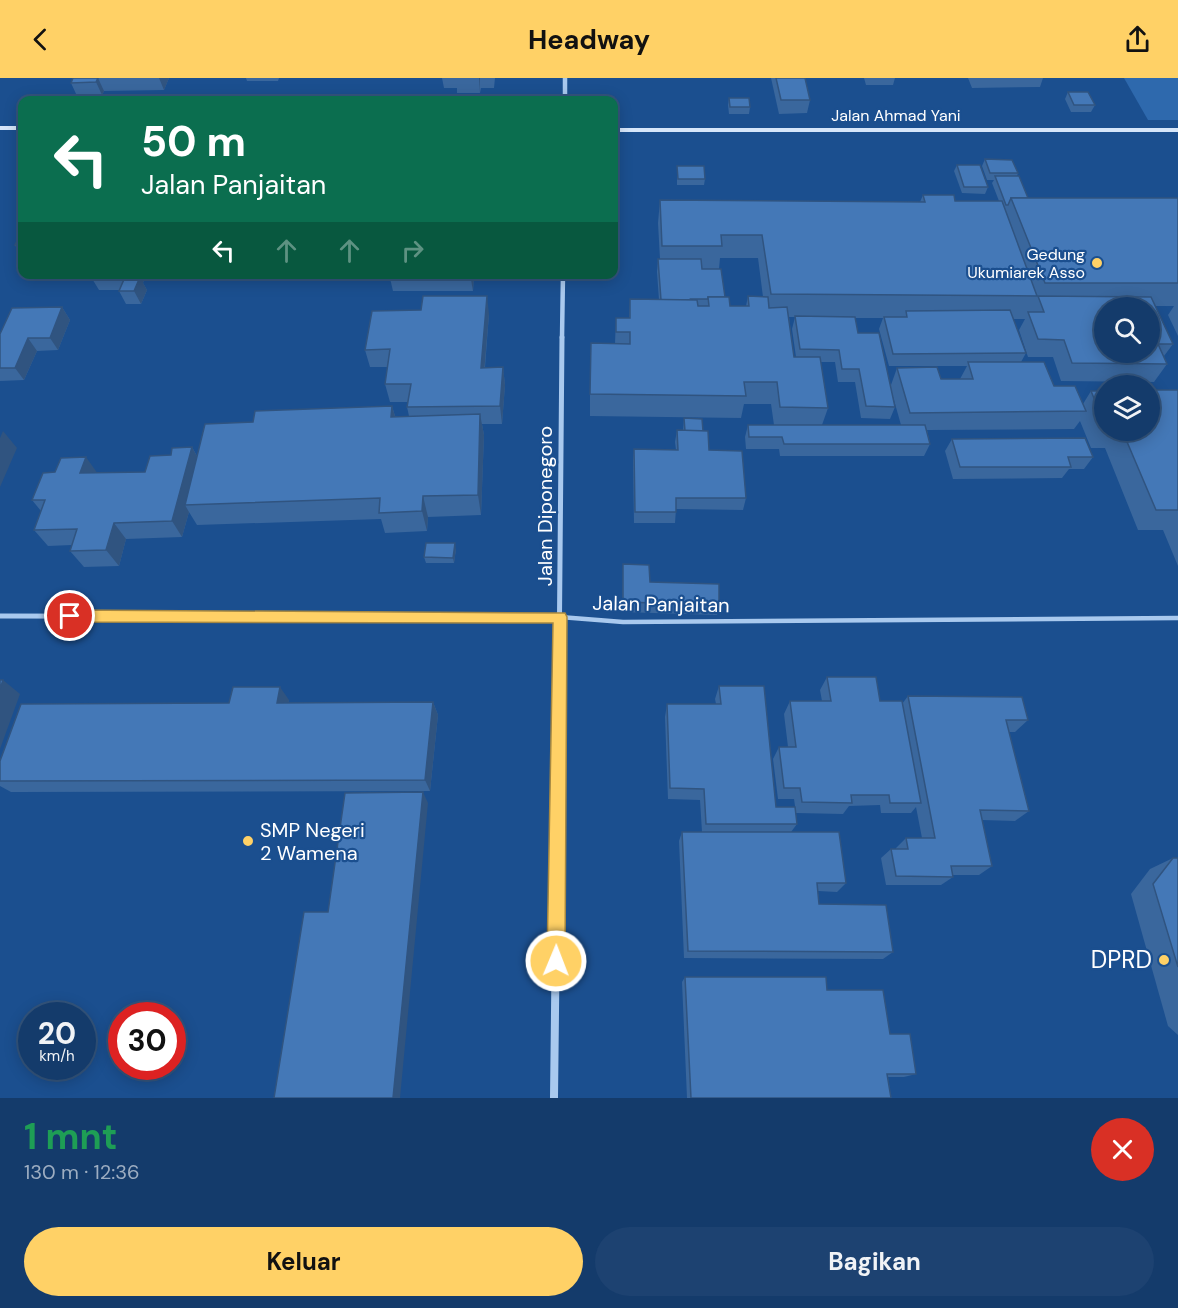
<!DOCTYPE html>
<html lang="id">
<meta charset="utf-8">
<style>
:root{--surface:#143b6b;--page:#1d4271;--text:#f1f3f6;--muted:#9dadc1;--line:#33557e;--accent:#ffd166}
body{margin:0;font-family:"DM Sans",sans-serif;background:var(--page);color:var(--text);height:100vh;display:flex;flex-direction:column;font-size:22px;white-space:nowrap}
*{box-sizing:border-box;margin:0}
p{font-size:20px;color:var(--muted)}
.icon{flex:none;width:33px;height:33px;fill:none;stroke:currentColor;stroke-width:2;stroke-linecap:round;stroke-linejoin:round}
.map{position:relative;height:1020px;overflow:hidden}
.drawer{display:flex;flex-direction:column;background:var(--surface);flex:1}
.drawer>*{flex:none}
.banner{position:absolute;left:18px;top:18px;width:600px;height:183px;border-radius:12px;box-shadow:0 3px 15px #0003,0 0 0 2px var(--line);background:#0b6e4f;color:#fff;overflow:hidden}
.tools{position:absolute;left:1094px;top:219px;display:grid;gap:12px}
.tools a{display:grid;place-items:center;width:66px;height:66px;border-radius:50%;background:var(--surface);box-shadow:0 3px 15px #0003,0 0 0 2px var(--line);font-size:30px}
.speed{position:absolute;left:18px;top:924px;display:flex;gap:12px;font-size:30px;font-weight:700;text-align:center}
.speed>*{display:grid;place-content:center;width:78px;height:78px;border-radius:50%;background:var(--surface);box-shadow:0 3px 15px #0003,0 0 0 2px var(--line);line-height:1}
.speed small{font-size:15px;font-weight:400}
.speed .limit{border:9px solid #d22;background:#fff;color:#111}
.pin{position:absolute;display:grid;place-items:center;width:51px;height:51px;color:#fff;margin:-26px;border:3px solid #fff;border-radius:50%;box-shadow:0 2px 6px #0007}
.me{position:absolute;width:66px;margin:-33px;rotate:1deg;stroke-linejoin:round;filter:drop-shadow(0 0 4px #0008)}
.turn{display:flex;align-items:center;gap:21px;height:126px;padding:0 24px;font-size:27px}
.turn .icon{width:78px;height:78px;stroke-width:2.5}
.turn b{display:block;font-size:42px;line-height:51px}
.lanes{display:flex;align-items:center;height:57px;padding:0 24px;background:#0003;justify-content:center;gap:30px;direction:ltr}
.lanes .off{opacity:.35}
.round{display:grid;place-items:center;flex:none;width:63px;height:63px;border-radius:32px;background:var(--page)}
.overview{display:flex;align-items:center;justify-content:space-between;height:102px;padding:0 24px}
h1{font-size:36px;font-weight:700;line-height:45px;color:#1e9e55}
.primary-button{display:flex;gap:12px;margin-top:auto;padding:12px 24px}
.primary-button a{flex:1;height:69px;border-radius:36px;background:var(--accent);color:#111;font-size:24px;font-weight:700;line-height:69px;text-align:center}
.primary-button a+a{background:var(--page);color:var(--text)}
header{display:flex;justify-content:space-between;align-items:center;height:78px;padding:0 24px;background:var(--accent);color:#111;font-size:27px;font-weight:700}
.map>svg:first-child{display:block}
.green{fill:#2e69ad}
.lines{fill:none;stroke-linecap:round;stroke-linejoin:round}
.lane{stroke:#a9c9ee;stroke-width:4.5}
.street-far2{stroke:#a9c9ee;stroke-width:4.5}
.street-far1{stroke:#a9c9ee;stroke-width:5}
.street{stroke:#a9c9ee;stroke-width:8}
.secondary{fill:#d6e6fa;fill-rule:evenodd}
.wall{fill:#3a679d;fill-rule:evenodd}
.shaded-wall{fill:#305480}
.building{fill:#4478b7;stroke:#305480;stroke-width:1.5;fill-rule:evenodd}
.route{fill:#ffd166;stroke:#a68842;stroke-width:1.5}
.poi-dot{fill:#ffd166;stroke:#1b4f8f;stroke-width:2}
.labels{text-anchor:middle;stroke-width:4.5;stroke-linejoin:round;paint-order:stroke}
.far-street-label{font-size:16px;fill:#fff;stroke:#1b4f8f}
.far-poi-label{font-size:16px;fill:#fff;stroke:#1b4f8f;text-anchor:end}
.street-label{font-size:20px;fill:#fff;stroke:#1b4f8f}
.poi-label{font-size:20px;fill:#fff;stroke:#1b4f8f;text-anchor:start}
.near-poi-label{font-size:24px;fill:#fff;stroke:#1b4f8f;text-anchor:end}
</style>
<header><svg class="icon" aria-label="back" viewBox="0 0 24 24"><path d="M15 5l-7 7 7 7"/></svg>Headway<svg class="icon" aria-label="share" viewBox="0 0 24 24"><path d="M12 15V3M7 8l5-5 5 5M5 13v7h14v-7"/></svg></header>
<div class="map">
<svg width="1178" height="1020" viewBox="0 0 1178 1020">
<rect width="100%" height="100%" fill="#1b4f8f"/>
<path class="green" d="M 1124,0 L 1178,0 L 1178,42 L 1148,42 Z"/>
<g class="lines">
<path class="lane" d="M 560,539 L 623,544 L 1178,540"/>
<g class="street-far2">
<path d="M 565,0 L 565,22"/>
<path d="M 562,260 L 563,196"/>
</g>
<g class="street-far1">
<path d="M 0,538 L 560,539"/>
<path d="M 559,594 L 562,259"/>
</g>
<path class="street" d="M 554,1020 L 559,592"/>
<g class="secondary">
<rect x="0" y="48" width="22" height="4"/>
<rect x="614" y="50" width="564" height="4"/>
</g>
</g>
<g class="wall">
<path d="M 73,0 L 169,0 L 164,12 L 104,13 L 102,17 L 77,18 L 71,5 Z"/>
<path d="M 246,0 L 279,0 L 278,3 L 247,3 Z"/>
<path d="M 442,0 L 495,0 L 494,10 L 481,10 L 480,15 L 457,15 L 457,10 L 444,10 Z"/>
<path d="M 771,0 L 805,0 L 810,22 L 807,35 L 779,36 Z"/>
<path d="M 864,0 L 895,0 L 893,7 L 866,7 Z"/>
<path d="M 968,0 L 1043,0 L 1040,9 L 972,10 Z"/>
<path d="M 1068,14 L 1095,27 L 1091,34 L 1071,34 L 1065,21 Z"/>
<path d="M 729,20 L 750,29 L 749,36 L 729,36 L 728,27 Z"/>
<path d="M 985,81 L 1018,95 L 1017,98 L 1028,120 L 1178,120 L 1178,258 L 1168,237 L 1174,228 L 1155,228 L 1173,266 L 1164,278 L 1167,286 L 1154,304 L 1061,303 L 1053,279 L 1028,279 L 1019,252 L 1025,241 L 1013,241 L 1026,275 L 1021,284 L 1054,308 L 1083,326 L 1091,313 L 1104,313 L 1104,352 L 1149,352 L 1178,312 L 1178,488 L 1163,452 L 1138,452 L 1105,370 L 1091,370 L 1080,343 L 1074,351 L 927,352 L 930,366 L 924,378 L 780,378 L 779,371 L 746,371 L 745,359 L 748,347 L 774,347 L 771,326 L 744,326 L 741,340 L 590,338 L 590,316 L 615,265 L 616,240 L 629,240 L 630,221 L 659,222 L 657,194 L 658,181 L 660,181 L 658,145 L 660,122 L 920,124 L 923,117 L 955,123 L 999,123 L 992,105 L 994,102 L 987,102 L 982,88 ZM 720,180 L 758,180 L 763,219 L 748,218 L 746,228 L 730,228 L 725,219 L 719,191 ZM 789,239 L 795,239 L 792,251 L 796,279 L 794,279 ZM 855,240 L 883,240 L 879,251 L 889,288 L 967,288 L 960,301 L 941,301 L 897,290 L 891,307 L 858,255 ZM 820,284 L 835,284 L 838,304 L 855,304 L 861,340 L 890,341 L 895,329 L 892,315 L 901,347 L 822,347 L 828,330 Z"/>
<path d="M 957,87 L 988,109 L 985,116 L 962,115 L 954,93 Z"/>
<path d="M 677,88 L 705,101 L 704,107 L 677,107 Z"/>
<path d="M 22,152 L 22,179 L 15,167 Z"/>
<path d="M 92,196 L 146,196 L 143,205 L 147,212 L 141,226 L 126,226 L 119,213 L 119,212 L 99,212 L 91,199 Z"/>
<path d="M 389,196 L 474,196 L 473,213 L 393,213 Z"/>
<path d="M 62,229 L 70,242 L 58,272 L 37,273 L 24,302 L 0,303 L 0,256 Z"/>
<path d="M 489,236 L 485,289 L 503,289 L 505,307 L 502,346 L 482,346 L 484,357 L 481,437 L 428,439 L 427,453 L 385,455 L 381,441 L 197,447 L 189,434 L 182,459 L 126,461 L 119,488 L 84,489 L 70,473 L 72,467 L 48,468 L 34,452 L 41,433 L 32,422 L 97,395 L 145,394 L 171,377 L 192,369 L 197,378 L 253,344 L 392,328 L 395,338 L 409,338 L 407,329 L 408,324 L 390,324 L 385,306 L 388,289 L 370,289 L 365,272 Z"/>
<path d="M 684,340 L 703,353 L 709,372 L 746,420 L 743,432 L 676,431 L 675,445 L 634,445 L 633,383 L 634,371 L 676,372 L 675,364 L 677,352 L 683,353 Z"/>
<path d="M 952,361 L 1093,379 L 1084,391 L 1069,391 L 1062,400 L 953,401 L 945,373 Z"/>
<path d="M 456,471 L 454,485 L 426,485 L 424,479 Z"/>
<path d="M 623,486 L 650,504 L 719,527 L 717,537 L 622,534 Z"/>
<path d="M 827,599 L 880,623 L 902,626 L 908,618 L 1028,642 L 1015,654 L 1009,654 L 1029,733 L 1015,743 L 982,742 L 992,788 L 979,797 L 952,797 L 953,799 L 941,807 L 886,807 L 881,780 L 891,771 L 896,771 L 896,770 L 906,760 L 922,760 L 916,729 L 911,735 L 881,735 L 880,727 L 849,728 L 843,736 L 796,735 L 794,721 L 778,721 L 773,681 L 779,669 L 788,669 L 784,636 L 790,623 L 822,623 L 820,612 Z"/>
<path d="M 719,608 L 776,729 L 797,746 L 791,754 L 846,805 L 837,814 L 818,813 L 819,826 L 893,874 L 883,881 L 684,880 L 679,763 L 682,754 L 702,754 L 700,722 L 668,721 L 665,639 L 667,626 L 716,626 L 715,621 Z"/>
<path d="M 289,622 L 288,625 L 433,624 L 438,637 L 430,713 L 11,714 L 0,708 L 0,683 Z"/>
<path d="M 1173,780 L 1178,780 L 1178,957 L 1168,948 L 1131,816 L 1150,791 Z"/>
<path d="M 685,899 L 827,912 L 890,956 L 916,996 L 904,999 L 888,999 L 891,1020 L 687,1020 L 682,904 Z"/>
</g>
<g class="shaded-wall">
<path d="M 98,0 L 104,13 L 102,17 L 96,4 Z"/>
<path d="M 159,0 L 169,0 L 164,12 Z"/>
<path d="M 479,0 L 480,0 L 480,15 Z"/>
<path d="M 134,196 L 146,196 L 143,205 L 147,212 L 141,226 L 134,213 L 133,199 Z"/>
<path d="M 470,196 L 474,196 L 473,213 Z"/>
<path d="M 487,218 L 489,236 L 483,307 L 481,290 Z"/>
<path d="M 62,229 L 70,242 L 58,272 L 50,260 Z"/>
<path d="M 28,260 L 37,273 L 24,302 L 15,290 Z"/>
<path d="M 503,289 L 505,307 L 502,346 L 500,328 Z"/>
<path d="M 392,328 L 398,349 L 391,339 Z"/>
<path d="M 480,336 L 484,357 L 481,437 L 478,417 Z"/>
<path d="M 3,353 L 17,370 L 0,409 L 0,360 Z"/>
<path d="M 192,369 L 201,386 L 185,427 L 189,434 L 182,459 L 172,443 Z"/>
<path d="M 86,379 L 98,396 L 80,395 Z"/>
<path d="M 423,418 L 428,439 L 427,453 L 422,433 Z"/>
<path d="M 114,445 L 126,461 L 119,488 L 106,472 Z"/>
<path d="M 455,465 L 456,471 L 454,485 L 453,480 Z"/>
<path d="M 3,602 L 20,616 L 0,671 L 0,611 Z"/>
<path d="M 280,609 L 289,622 L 286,637 L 277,625 Z"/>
<path d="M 433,624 L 438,637 L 430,713 L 425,702 Z"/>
<path d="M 423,714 L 428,725 L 400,1020 L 393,1020 Z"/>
</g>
<g class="building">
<path d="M 73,0 L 98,0 L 96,4 L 71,5 Z"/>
<path d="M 776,0 L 805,0 L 810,22 L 781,22 Z"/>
<path d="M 1068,14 L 1088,14 L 1095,27 L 1074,27 Z"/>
<path d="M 729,20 L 749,20 L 750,29 L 730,29 Z"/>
<path d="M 985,81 L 1012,82 L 1018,95 L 990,95 Z"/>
<path d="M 957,87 L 980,87 L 988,109 L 964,109 Z"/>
<path d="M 677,88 L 704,88 L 705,101 L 678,101 Z"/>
<path d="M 995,98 L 1019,98 L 1028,120 L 1011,120 L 1008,127 L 1006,127 Z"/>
<path d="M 923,117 L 954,117 L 955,123 L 1002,123 L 1037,218 L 771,216 L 762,157 L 721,157 L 722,168 L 662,168 L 660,122 L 925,124 Z"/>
<path d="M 1011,120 L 1178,120 L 1178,205 L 1045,205 Z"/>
<path d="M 22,152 L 22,167 L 15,167 Z"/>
<path d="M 658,181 L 701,181 L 702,191 L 721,191 L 725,219 L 708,219 L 708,221 L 691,221 L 692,222 L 661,222 Z"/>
<path d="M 92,196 L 134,196 L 133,199 L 140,199 L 134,213 L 119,213 L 125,199 L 91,199 Z"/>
<path d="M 423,218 L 487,218 L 481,290 L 503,289 L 500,328 L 407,329 L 411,306 L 385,306 L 390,271 L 365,272 L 372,233 L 421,232 Z"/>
<path d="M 748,218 L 768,219 L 769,230 L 787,229 L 794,279 L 820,279 L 828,330 L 780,329 L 777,304 L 744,304 L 746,318 L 590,316 L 591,265 L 630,266 L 630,254 L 616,254 L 616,240 L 630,240 L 630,221 L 697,222 L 698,228 L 709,228 L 708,219 L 729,219 L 730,228 L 749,228 Z"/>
<path d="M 1038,218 L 1151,219 L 1173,266 L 1158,266 L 1167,286 L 1072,285 L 1064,262 L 1038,261 L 1028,234 L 1044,234 ZM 1104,230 L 1149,230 L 1149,274 L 1104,274 Z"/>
<path d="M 62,229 L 50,260 L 28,260 L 15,290 L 0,290 L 0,256 L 12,230 Z"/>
<path d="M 1010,232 L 1026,275 L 893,276 L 884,239 L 907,239 L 906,233 Z"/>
<path d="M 795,238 L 855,239 L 858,255 L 879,255 L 895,329 L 866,328 L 859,291 L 842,291 L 839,272 L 800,271 Z"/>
<path d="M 968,284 L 1044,284 L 1054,308 L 1075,308 L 1086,333 L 910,335 L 897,290 L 937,289 L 941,301 L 973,301 Z"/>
<path d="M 1149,312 L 1178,312 L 1178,432 L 1156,432 L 1122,352 L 1149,352 Z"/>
<path d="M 1091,313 L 1104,313 L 1104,344 Z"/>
<path d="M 392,328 L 391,339 L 480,336 L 478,417 L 423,418 L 422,433 L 379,435 L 380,420 L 185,427 L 205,346 L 253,344 L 255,333 Z"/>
<path d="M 684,340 L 702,341 L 703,353 L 685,353 Z"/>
<path d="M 748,347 L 925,347 L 930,366 L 784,366 L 782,359 L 749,359 Z"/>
<path d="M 677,352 L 708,353 L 709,372 L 742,373 L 746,420 L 676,420 L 676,434 L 635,434 L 634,371 L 678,372 Z"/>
<path d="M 1085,360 L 1093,379 L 1068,379 L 1071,389 L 960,389 L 952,361 Z"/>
<path d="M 192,369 L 172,443 L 114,445 L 106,472 L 70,473 L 77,451 L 34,452 L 45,422 L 32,422 L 43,395 L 55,394 L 61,380 L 86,379 L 80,395 L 145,394 L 150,378 L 171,377 L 172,370 Z"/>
<path d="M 426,465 L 455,465 L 453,480 L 424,479 Z"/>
<path d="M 623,486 L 649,487 L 650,504 L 719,506 L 719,527 L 623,524 Z"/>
<path d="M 827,599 L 876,599 L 880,623 L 902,623 L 921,725 L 890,725 L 889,717 L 851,717 L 852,725 L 802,724 L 800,710 L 784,710 L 779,669 L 796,669 L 790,623 L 831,623 Z"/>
<path d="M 0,602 L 3,602 L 0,611 Z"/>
<path d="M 719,608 L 764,608 L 776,729 L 795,729 L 797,746 L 706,746 L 704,711 L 670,710 L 667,626 L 721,626 Z"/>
<path d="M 233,609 L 280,609 L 277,625 L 433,624 L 425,702 L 0,703 L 0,683 L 21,626 L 229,625 Z"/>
<path d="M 908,618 L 1022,619 L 1028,642 L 1006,642 L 1029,733 L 980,732 L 992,788 L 951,788 L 953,799 L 896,798 L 891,771 L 908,771 L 906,760 L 935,760 Z"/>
<path d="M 423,714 L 393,1020 L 274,1020 L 304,834 L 328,834 L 345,715 Z"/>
<path d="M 682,754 L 839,754 L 846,805 L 817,805 L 819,826 L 886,827 L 893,874 L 688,873 Z"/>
<path d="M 1173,780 L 1178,780 L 1178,889 L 1153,806 Z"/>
<path d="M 685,899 L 826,899 L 827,912 L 883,912 L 890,956 L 910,956 L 916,996 L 887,996 L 891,1020 L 691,1020 Z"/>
</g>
<path class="route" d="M 70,532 L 565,535 L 567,539 L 565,883 L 562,889 L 556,891 L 550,889 L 547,883 L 553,545 L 70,544 L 65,542 L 63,538 L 65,533 Z"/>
<g class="poi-dot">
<circle cx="1097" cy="185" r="6"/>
<circle cx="248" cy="763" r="6"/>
<circle cx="1164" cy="882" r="6"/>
</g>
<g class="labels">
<g class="far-street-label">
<text x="896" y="43">Jalan Ahmad Yani</text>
</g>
<g class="far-poi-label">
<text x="1085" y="182">Gedung<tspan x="1085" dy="18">Ukumiarek Asso</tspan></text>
</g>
<g class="street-label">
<text transform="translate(545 428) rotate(-90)" y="7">Jalan Diponegoro</text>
<text transform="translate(661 526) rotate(1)" y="7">Jalan Panjaitan</text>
</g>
<g class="poi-label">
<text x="260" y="759">SMP Negeri<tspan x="260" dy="23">2 Wamena</tspan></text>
</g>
<g class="near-poi-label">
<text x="1152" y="890">DPRD</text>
</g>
</g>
</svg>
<div class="tools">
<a><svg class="icon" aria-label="search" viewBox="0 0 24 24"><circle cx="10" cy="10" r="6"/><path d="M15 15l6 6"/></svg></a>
<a><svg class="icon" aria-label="layers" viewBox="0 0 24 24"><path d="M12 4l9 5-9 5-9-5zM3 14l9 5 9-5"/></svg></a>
</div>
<div class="speed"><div>20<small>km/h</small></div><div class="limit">30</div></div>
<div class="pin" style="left:70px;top:538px;background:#d93025"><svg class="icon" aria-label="arrive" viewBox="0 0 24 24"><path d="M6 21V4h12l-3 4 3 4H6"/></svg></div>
<svg class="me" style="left:556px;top:883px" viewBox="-20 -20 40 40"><circle r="17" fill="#ffd166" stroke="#fff" stroke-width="3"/><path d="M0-11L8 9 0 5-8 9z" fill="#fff"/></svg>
<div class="banner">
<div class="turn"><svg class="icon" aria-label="left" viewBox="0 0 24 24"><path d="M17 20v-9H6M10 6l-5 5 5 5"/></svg><div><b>50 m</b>Jalan Panjaitan</div></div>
<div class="lanes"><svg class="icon" aria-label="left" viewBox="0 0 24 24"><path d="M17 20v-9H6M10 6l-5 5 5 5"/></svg><svg class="icon off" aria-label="ahead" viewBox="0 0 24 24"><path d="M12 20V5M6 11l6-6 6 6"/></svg><svg class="icon off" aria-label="ahead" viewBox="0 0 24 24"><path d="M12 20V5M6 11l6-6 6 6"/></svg><svg class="icon off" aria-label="right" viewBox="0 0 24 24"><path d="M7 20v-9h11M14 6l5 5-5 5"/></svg></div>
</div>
</div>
<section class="drawer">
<div class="overview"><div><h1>1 mnt</h1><p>130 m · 12:36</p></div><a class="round" style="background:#d93025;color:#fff"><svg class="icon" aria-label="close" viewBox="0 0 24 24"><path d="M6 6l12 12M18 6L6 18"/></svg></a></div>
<div class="primary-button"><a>Keluar</a><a>Bagikan</a></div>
</section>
